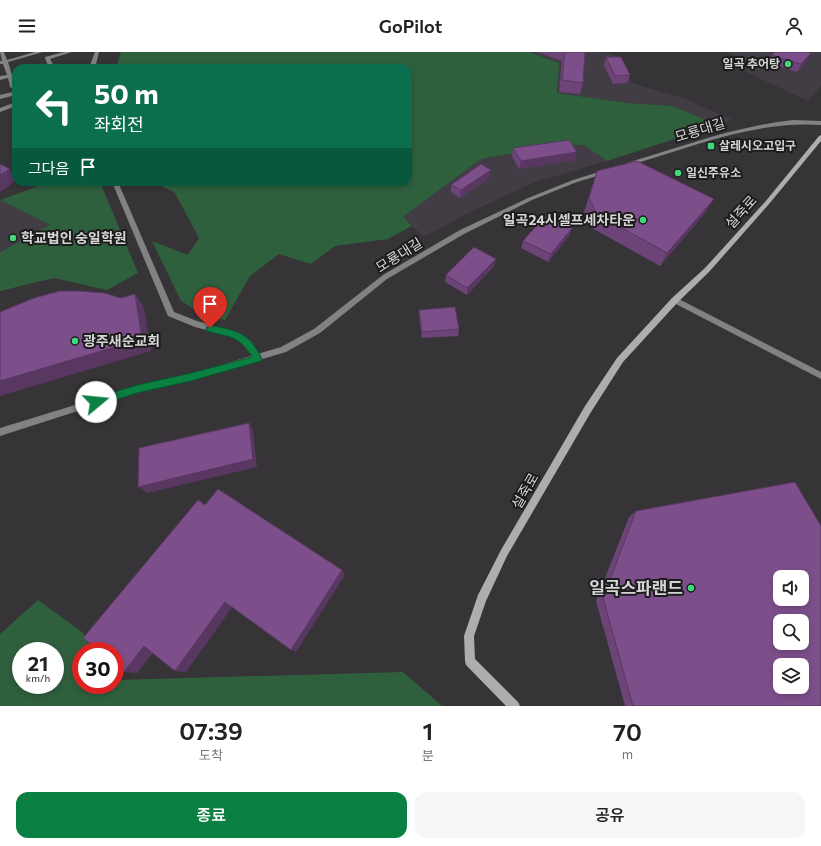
<!DOCTYPE html>
<html lang="ko">
<meta charset="utf-8">
<style>
:root{--surface:#fff;--page:#f6f6f6;--text:#222;--muted:#767676;--accent:#0b8043}
body{margin:0;font-family:Commissioner,"Noto Sans KR",sans-serif;background:var(--page);color:var(--text);height:100vh;display:flex;flex-direction:column;font-size:15px;white-space:nowrap}
*{box-sizing:border-box;margin:0}
p{font-size:13px;color:var(--muted)}
.icon{flex:none;width:22px;height:22px;fill:none;stroke:currentColor;stroke-width:2;stroke-linecap:round;stroke-linejoin:round}
.map{position:relative;height:654px;overflow:hidden}
.drawer{display:flex;flex-direction:column;background:var(--surface);flex:1}
.drawer>*{flex:none}
.top-card{position:absolute;left:12px;top:12px;width:400px;height:122px;border-radius:12px;box-shadow:0 2px 6px #0003;background:#0b6e4f;color:#fff;overflow:hidden}
.fabs{position:absolute;left:773px;top:518px;display:grid;gap:8px}
.fabs a{display:grid;place-items:center;width:36px;height:36px;border-radius:8px;background:var(--surface);box-shadow:0 2px 6px #0003;font-size:20px}
.speed{position:absolute;left:12px;top:590px;display:flex;gap:8px;font-size:20px;font-weight:700;text-align:center}
.speed>*{display:grid;place-content:center;width:52px;height:52px;border-radius:50%;background:var(--surface);box-shadow:0 2px 6px #0003;line-height:1}
.speed small{font-size:10px;font-weight:400}
.speed .limit{border:6px solid #d22;background:#fff;color:#111}
.pin{position:absolute;display:grid;place-items:center;width:34px;height:34px;color:#fff;margin:-41px -17px;border-radius:50% 50% 50% 0;rotate:-45deg;box-shadow:0 0 4px #0007}
.pin .icon{rotate:45deg}
.me{position:absolute;width:44px;margin:-22px;rotate:73deg;stroke-linejoin:round;filter:drop-shadow(0 0 3px #0008)}
.turn{display:flex;align-items:center;gap:14px;height:84px;padding:0 16px;font-size:18px}
.turn .icon{width:52px;height:52px;stroke-width:2.5}
.turn b{display:block;font-size:28px;line-height:34px}
.then{display:flex;align-items:center;height:38px;padding:0 16px;background:#0003;gap:8px;font-size:15px}
.eta{display:flex;justify-content:space-evenly;align-items:center;height:68px;text-align:center}
.eta b{font-size:24px;font-weight:600;line-height:28px}
.button{display:flex;gap:8px;margin-top:auto;padding:8px 16px}
.button a{flex:1;height:46px;border-radius:12px;background:var(--accent);color:#fff;font-size:16px;font-weight:600;line-height:46px;text-align:center}
.button a+a{background:var(--page);color:var(--text)}
header{display:flex;justify-content:space-between;align-items:center;height:52px;padding:0 16px;background:var(--surface);font-size:18px;font-weight:600}
.map>svg:first-child{display:block}
.built{fill:#423c44}
.green{fill:#2f603e;fill-rule:evenodd}
.lines{fill:none;stroke-linecap:round;stroke-linejoin:round}
.service{fill:#828283;fill-rule:evenodd}
.minor{fill:#828283;fill-rule:evenodd}
.secondary{fill:#aeacae;fill-rule:evenodd}
.wall{fill:#6c4477}
.shaded-wall{fill:#583761}
.building{fill:#7d4f8a;stroke:#583761;fill-rule:evenodd}
.route{fill:#0b8043;stroke:#07532c}
.poi-dot{fill:#43d77b;stroke:#1d1c1d;stroke-width:1.5}
.labels{text-anchor:middle;stroke-width:4;stroke-linejoin:round;paint-order:stroke}
.far-poi-label{font-size:12px;font-weight:bold;fill:#d6d5d6;stroke:#1d1c1d;text-anchor:start}
.street-label{font-size:14px;fill:#d6d5d6;stroke:#1d1c1d}
.poi-label{font-size:14px;font-weight:bold;fill:#d6d5d6;stroke:#1d1c1d;text-anchor:start}
.near-poi-label{font-size:17px;font-weight:bold;fill:#d6d5d6;stroke:#1d1c1d;text-anchor:end}
</style>
<header><svg class="icon" aria-label="menu" viewBox="0 0 24 24"><path d="M4 6h16M4 12h16M4 18h16"/></svg>GoPilot<svg class="icon" aria-label="person" viewBox="0 0 24 24"><circle cx="12" cy="8" r="4"/><path d="M4 21q1-7 8-7t8 7"/></svg></header>
<div class="map">
<svg width="821" height="654" viewBox="0 0 821 654">
<rect width="100%" height="100%" fill="#363437"/>
<g class="built">
<path d="M 529,0 L 604,0 L 618,5 L 632,31 L 683,46 L 733,68 L 717,73 L 673,54 L 628,51 L 557,41 L 559,11 Z"/>
<path d="M 728,0 L 821,0 L 821,34 L 808,49 L 733,14 L 742,9 Z"/>
<path d="M 584,93 L 607,109 L 535,130 L 468,161 L 424,185 L 402,165 L 481,107 L 553,94 Z"/>
<path d="M 0,148 L 50,173 L 0,200 Z"/>
</g>
<g class="green">
<path d="M 121,0 L 529,0 L 559,11 L 557,41 L 628,51 L 673,54 L 717,73 L 607,109 L 584,93 L 553,94 L 481,107 L 403,165 L 412,174 L 388,187 L 335,194 L 311,212 L 279,202 L 250,224 L 225,268 L 202,262 L 181,249 L 152,189 L 188,203 L 199,186 L 175,141 L 154,130 L 408,130 L 408,16 L 116,16 Z"/>
<path d="M 50,130 L 100,130 L 138,221 L 107,238 L 54,226 L 0,239 L 0,200 L 50,173 L 0,148 Z"/>
<path d="M 38,548 L 82,580 L 96,599 L 81,599 L 81,633 L 115,633 L 115,628 L 403,620 L 442,654 L 0,654 L 0,582 ZM 21,599 L 55,599 L 55,633 L 21,633 Z"/>
</g>
<g class="lines">
<g class="service">
<path d="M 0,0 L 4,0 L 7,8 L 35,0 L 43,0 L 8,10 L 15,33 L 16,32 L 16,36 L 13,37 L 10,35 L 8,26 L 0,28 L 0,24 L 7,23 L 3,12 L 0,12 L 0,9 L 2,9 Z"/>
<path d="M 64,0 L 72,0 L 50,7 L 55,16 L 49,16 L 45,6 L 45,5 Z"/>
<path d="M 95,0 L 99,0 L 95,16 L 89,16 Z"/>
<path d="M 16,39 L 16,43 L 0,47 L 0,43 Z"/>
<path d="M 16,50 L 16,54 L 0,60 L 0,56 Z"/>
<path d="M 112,130 L 118,130 L 174,260 L 197,269 L 239,281 L 251,289 L 262,307 L 261,309 L 255,309 L 245,293 L 234,285 L 195,275 L 168,264 Z"/>
</g>
<g class="minor">
<path d="M 793,68 L 821,69 L 821,73 C 758,68 691,95 631,113 L 629,114 L 626,112 L 627,111 C 681,95 736,74 793,68 Z"/>
<path d="M 605,118 L 608,120 L 607,121 L 577,130 L 532,148 L 464,182 L 387,227 L 320,281 L 286,300 L 191,328 L 137,340 L 0,384 L 0,376 L 137,334 L 191,322 L 281,295 L 314,277 L 383,223 L 460,178 L 528,146 L 573,128 Z"/>
<path d="M 675,245 L 821,320 L 821,327 L 672,250 L 671,248 Z"/>
</g>
<path class="secondary" d="M 821,83 L 821,89 L 769,152 L 709,220 L 678,250 L 623,310 L 591,360 L 507,504 L 486,549 L 474,584 L 475,607 L 518,650 L 520,654 L 506,654 L 466,613 L 465,609 L 464,584 L 478,543 L 501,498 L 585,354 L 617,306 L 672,246 L 705,216 L 765,150 L 819,84 Z"/>
</g>
<g class="wall">
<path d="M 537,0 L 585,0 L 583,31 L 580,42 L 559,40 L 562,9 Z"/>
<path d="M 811,1 L 806,9 L 797,20 L 768,10 L 772,3 Z"/>
<path d="M 606,5 L 630,23 L 627,31 L 613,32 L 604,13 Z"/>
<path d="M 513,96 L 575,108 L 519,117 L 512,104 Z"/>
<path d="M 597,119 L 705,161 L 660,214 L 592,176 L 584,160 Z"/>
<path d="M 489,126 L 460,146 L 451,140 L 451,133 Z"/>
<path d="M 572,176 L 569,184 L 548,210 L 521,196 L 523,189 Z"/>
<path d="M 494,214 L 467,243 L 445,230 L 446,223 Z"/>
<path d="M 419,258 L 459,277 L 458,284 L 422,286 L 419,265 Z"/>
<path d="M 636,459 L 821,654 L 625,654 L 596,549 L 629,465 Z"/>
</g>
<g class="shaded-wall">
<path d="M 811,1 L 806,9 L 797,20 L 801,12 Z"/>
<path d="M 577,100 L 575,108 L 519,117 L 521,109 Z"/>
<path d="M 10,117 L 16,126 L 16,129 L 0,140 L 0,123 Z"/>
<path d="M 491,118 L 489,126 L 460,146 L 461,138 Z"/>
<path d="M 714,147 L 705,161 L 660,214 L 667,201 Z"/>
<path d="M 572,176 L 569,184 L 548,210 L 551,202 Z"/>
<path d="M 496,207 L 494,214 L 467,243 L 467,236 Z"/>
<path d="M 135,242 L 144,255 L 151,299 L 0,344 L 0,329 Z"/>
<path d="M 249,371 L 253,379 L 257,415 L 147,441 L 138,435 Z"/>
<path d="M 342,518 L 345,523 L 296,600 L 291,598 Z"/>
<path d="M 225,550 L 233,554 L 186,620 L 175,619 Z"/>
<path d="M 144,594 L 156,597 L 137,621 L 124,620 Z"/>
</g>
<g class="building">
<path d="M 565,0 L 585,0 L 583,31 L 562,28 Z"/>
<path d="M 775,0 L 807,0 L 811,1 L 801,12 L 772,3 Z"/>
<path d="M 606,5 L 621,5 L 630,23 L 615,24 Z"/>
<path d="M 569,88 L 577,100 L 521,109 L 513,96 Z"/>
<path d="M 637,109 L 714,147 L 667,201 L 597,162 L 589,146 L 597,119 Z"/>
<path d="M 0,112 L 10,117 L 0,123 Z"/>
<path d="M 481,112 L 491,118 L 461,138 L 451,133 Z"/>
<path d="M 545,164 L 572,176 L 551,202 L 523,189 Z"/>
<path d="M 474,195 L 496,207 L 467,236 L 446,223 Z"/>
<path d="M 60,239 L 79,239 L 104,241 L 121,246 L 135,242 L 142,287 L 0,329 L 0,260 L 34,246 Z"/>
<path d="M 455,255 L 459,277 L 422,280 L 419,258 Z"/>
<path d="M 249,371 L 253,407 L 138,435 L 139,396 Z"/>
<path d="M 795,430 L 821,474 L 821,654 L 633,654 L 603,546 L 636,459 ZM 780,525 L 802,525 L 802,547 L 780,547 ZM 780,569 L 802,569 L 802,591 L 780,591 ZM 780,613 L 802,613 L 802,635 L 780,635 Z"/>
<path d="M 218,437 L 342,518 L 291,598 L 225,550 L 175,619 L 144,594 L 124,620 L 115,612 L 115,599 L 99,599 L 83,586 L 198,448 L 205,453 Z"/>
</g>
<path class="route" d="M 210,273 C 237,279 249,280 262,307 L 261,309 L 191,329 L 137,341 L 96,354 L 92,353 L 91,350 L 92,347 L 137,333 L 191,321 L 252,305 C 238,282 229,286 207,279 L 206,276 Z"/>
<g class="poi-dot">
<circle cx="788" cy="12" r="4"/>
<rect x="707" y="90" width="8" height="8" rx="2"/>
<circle cx="678" cy="121" r="4"/>
<circle cx="643" cy="168" r="4"/>
<circle cx="13" cy="186" r="4"/>
<circle cx="75" cy="289" r="4"/>
<circle cx="691" cy="536" r="4"/>
</g>
<g class="labels">
<g class="far-poi-label">
<text x="780" y="16" text-anchor="end">일곡 추어탕</text>
<text x="719" y="98">살레시오고입구</text>
<text x="686" y="125">일신주유소</text>
</g>
<g class="street-label">
<text transform="translate(700 78) rotate(-17)" y="5">모룡대길</text>
<text transform="translate(741 160) rotate(-48)" y="5">설죽로</text>
<text transform="translate(399 203) rotate(-32)" y="5">모룡대길</text>
<text transform="translate(525 439) rotate(-60)" y="5">설죽로</text>
</g>
<g class="poi-label">
<text x="635" y="173" text-anchor="end">일곡24시셀프세차타운</text>
<text x="21" y="191">학교법인 숭일학원</text>
<text x="83" y="294">광주새순교회</text>
</g>
<g class="near-poi-label">
<text x="683" y="542">일곡스파랜드</text>
</g>
</g>
</svg>
<div class="fabs">
<a><svg class="icon" aria-label="sound" viewBox="0 0 24 24"><path d="M4 9h4l5-4v14l-5-4H4zM17 9q2 3 0 6"/></svg></a>
<a><svg class="icon" aria-label="search" viewBox="0 0 24 24"><circle cx="10" cy="10" r="6"/><path d="M15 15l6 6"/></svg></a>
<a><svg class="icon" aria-label="layers" viewBox="0 0 24 24"><path d="M12 4l9 5-9 5-9-5zM3 14l9 5 9-5"/></svg></a>
</div>
<div class="speed"><div>21<small>km/h</small></div><div class="limit">30</div></div>
<div class="pin" style="left:210px;top:276px;background:#d93025"><svg class="icon" aria-label="arrive" viewBox="0 0 24 24"><path d="M6 21V4h12l-3 4 3 4H6"/></svg></div>
<svg class="me" style="left:96px;top:350px" viewBox="-20 -20 40 40"><circle r="19" fill="#fff"/><path d="M0-13L10 11 0 6-10 11z" fill="#0b8043"/></svg>
<div class="top-card">
<div class="turn"><svg class="icon" aria-label="left" viewBox="0 0 24 24"><path d="M17 20v-9H6M10 6l-5 5 5 5"/></svg><div><b>50 m</b>좌회전</div></div>
<div class="then">그다음<svg class="icon" aria-label="arrive" viewBox="0 0 24 24"><path d="M6 21V4h12l-3 4 3 4H6"/></svg></div>
</div>
</div>
<section class="drawer">
<div class="eta">
<div><b>07:39</b><p>도착</p></div>
<div><b>1</b><p>분</p></div>
<div><b>70</b><p>m</p></div>
</div>
<div class="button"><a>종료</a><a>공유</a></div>
</section>
